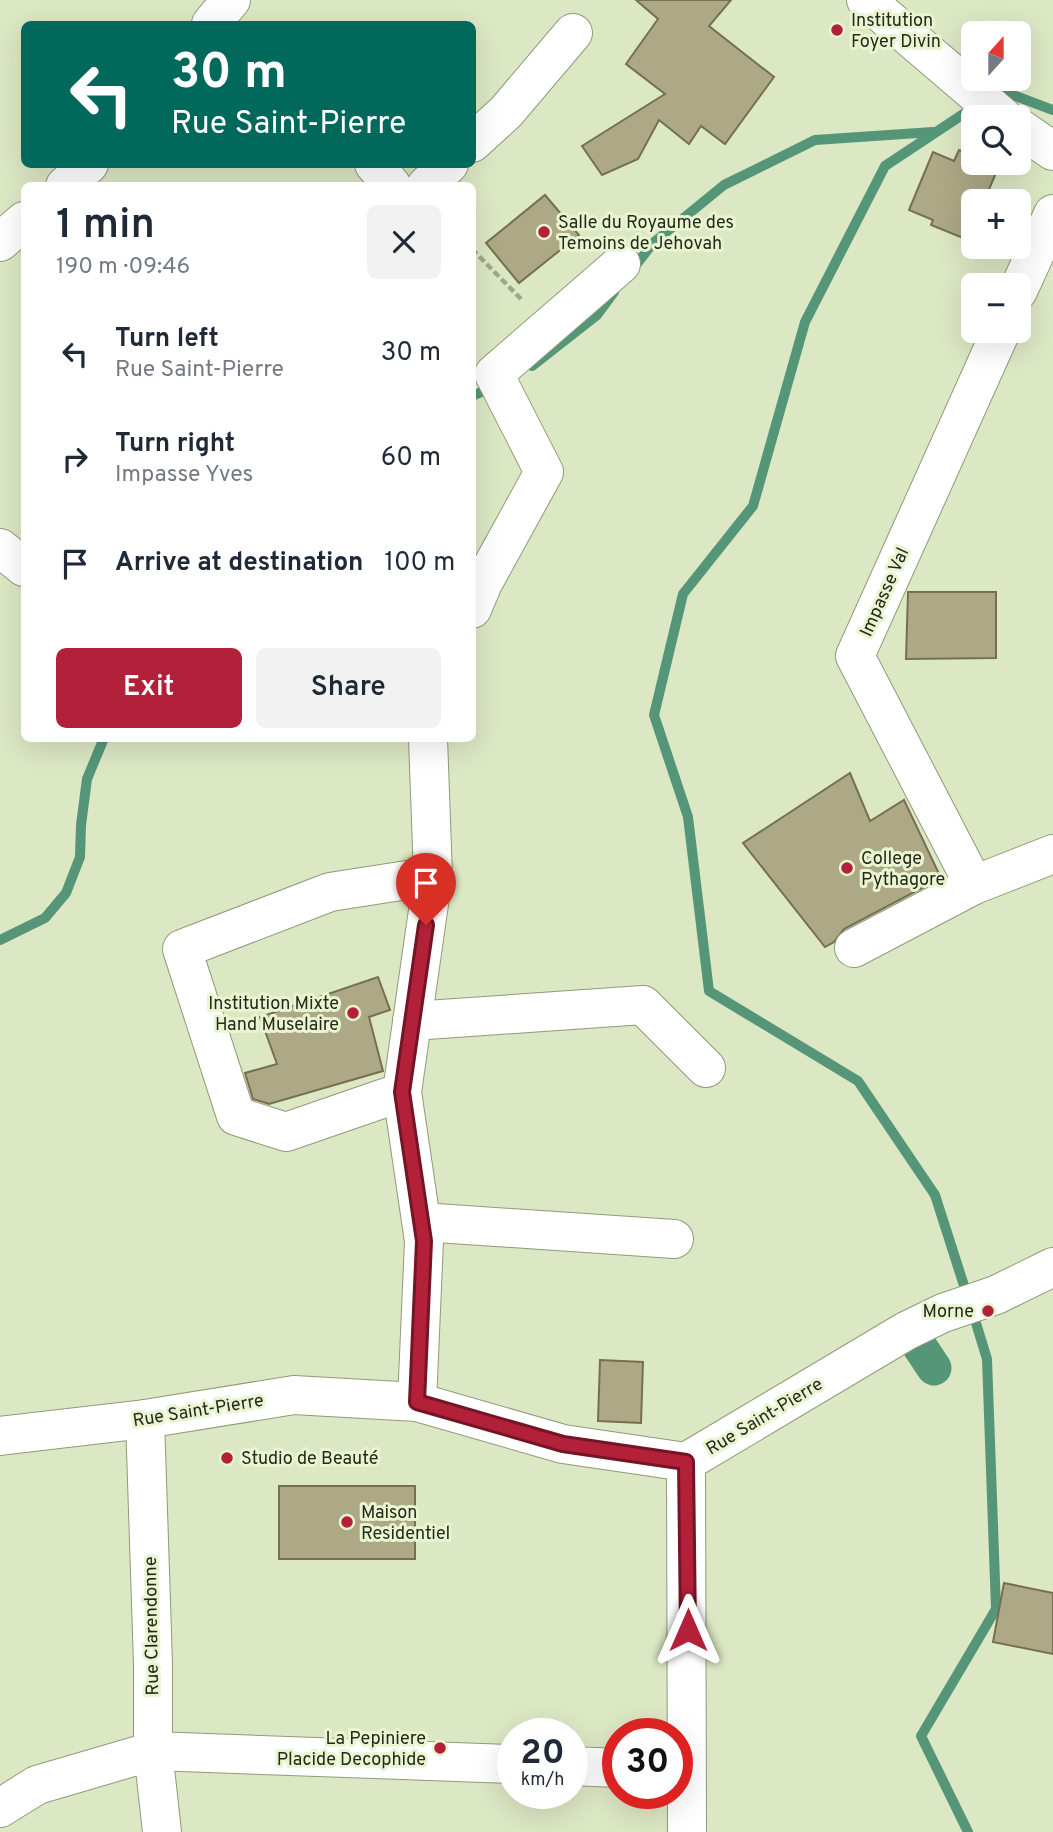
<!DOCTYPE html>
<meta charset="utf-8">
<style>
:root{--surface:#fff;--page:#f2f2f3;--text:#1f2937;--muted:#747a83;--accent:#b3203a}
body{margin:0;font-family:Overpass,sans-serif;background:var(--page);color:var(--text);height:100vh;display:flex;flex-direction:column;font-size:26px;white-space:nowrap}
*{box-sizing:border-box;margin:0}
p{font-size:23px;color:var(--muted)}
.icon{flex:none;width:38px;height:38px;fill:none;stroke:currentColor;stroke-width:2;stroke-linecap:round;stroke-linejoin:round}
.map{position:relative;flex:1;overflow:hidden}
.details{position:absolute;left:21px;top:182px;width:455px;height:560px;display:flex;flex-direction:column;background:var(--surface);border-radius:10px;box-shadow:0 7px 28px #0002}
.details>*{flex:none}
.top-card{position:absolute;left:21px;top:21px;width:455px;height:147px;border-radius:10px;box-shadow:0 7px 28px #0002;background:#00695c;color:#fff;overflow:hidden}
.needle{width:46px;rotate:21deg}
.tools{position:absolute;left:961px;top:21px;display:grid;gap:14px}
.tools a{display:grid;place-items:center;width:70px;height:70px;border-radius:10px;background:var(--surface);box-shadow:0 7px 28px #0002;font-size:35px}
.speed{position:absolute;left:497px;top:1718px;display:flex;gap:14px;font-size:35px;font-weight:700;text-align:center}
.speed>*{display:grid;place-content:center;width:91px;height:91px;border-radius:50%;background:var(--surface);box-shadow:0 7px 28px #0002;line-height:1}
.speed small{font-size:18px;font-weight:400}
.speed .limit{border:10px solid #d22;background:#fff;color:#111}
.pin{position:absolute;display:grid;place-items:center;width:60px;height:60px;color:#fff;margin:-72px -30px;border-radius:50% 50% 50% 0;rotate:-45deg;box-shadow:0 0 7px #0007}
.pin .icon{rotate:45deg}
.me{position:absolute;width:77px;margin:-38px;rotate:0deg;stroke-linejoin:round;filter:drop-shadow(0 0 5px #0008)}
.turn{display:flex;align-items:center;gap:24px;height:147px;padding:0 35px;font-size:32px}
.turn .icon{width:91px;height:91px;stroke-width:2.5}
.turn b{display:block;font-size:49px;line-height:60px}
.round{display:grid;place-items:center;flex:none;width:74px;height:74px;border-radius:10px;background:var(--page)}
.summary{display:flex;align-items:center;justify-content:space-between;height:119px;padding:0 35px}
h1{font-size:42px;font-weight:600;line-height:52px}
.primary-button{display:flex;gap:14px;margin-top:auto;padding:14px 35px}
.primary-button a{flex:1;height:80px;border-radius:10px;background:var(--accent);color:#fff;font-size:28px;font-weight:600;line-height:80px;text-align:center}
.primary-button a+a{background:var(--page);color:var(--text)}
ul{padding:0;list-style:none}
li{display:flex;align-items:center;gap:21px;height:105px;padding:0 35px}
li div{flex:1}
li b{display:block;font-size:26px}
li em{font-style:normal}
.map>svg:first-child{display:block}
.lines{fill:none;stroke-linecap:round;stroke-linejoin:round}
.stream{stroke:#559679;stroke-width:10}
.canal{stroke:#559679;stroke-width:35}
.building{fill:#ada885;stroke:#75704f;stroke-width:2}
.minor-casing{stroke:#909b79;stroke-width:40}
.path{stroke:#9ea78b;stroke-width:4.5;stroke-dasharray:7 3.5;stroke-linecap:butt}
.minor{stroke:#fff;stroke-width:38}
.route-casing{stroke:#741526;stroke-width:18}
.route{stroke:#b3203a;stroke-width:12}
.poi-dot{fill:#b3203a;stroke:#e9f5d1;stroke-width:2.5}
.labels{text-anchor:middle;stroke-width:6;stroke-linejoin:round;paint-order:stroke}
.poi-label{font-size:18px;fill:#25291b;stroke:#e9f5d1;text-anchor:start}
.street-label{font-size:18px;fill:#25291b;stroke:#e9f5d1}
</style>
<div class="map">
<svg width="1053" height="1832" viewBox="0 0 1053 1832">
<rect width="100%" height="100%" fill="#dce7c4"/>
<g class="lines">
<g class="stream">
<path d="M 992,95 L 1000,90 L 1053,110"/>
<path d="M 632,270 L 653,243 L 724,185 L 815,140 L 933,132"/>
<path d="M 532,366 L 597,315 L 614,292"/>
<path d="M 472,396 L 491,388"/>
<path d="M 0,940 L 45,918 L 66,893 L 80,857 L 81,825 L 87,779 L 104,738"/>
<path d="M 967,1295 L 935,1195 L 858,1081 L 709,991 L 688,817 L 654,715 L 683,594 L 753,506 L 805,322 L 885,166 L 977,105"/>
<path d="M 968,1832 L 921,1736 L 996,1609 L 987,1359 L 972,1310"/>
</g>
<path class="canal" d="M 914,1338 L 934,1368"/>
</g>
<g class="building">
<path d="M 636,0 L 731,0 L 709,26 L 774,77 L 725,144 L 701,126 L 689,144 L 659,120 L 638,159 L 602,175 L 582,146 L 665,94 L 626,64 L 658,19 Z"/>
<path d="M 959,150 L 973,155 L 973,163 L 991,163 L 999,166 L 984,201 L 973,201 L 973,242 L 931,225 L 933,220 L 909,210 L 933,152 L 954,161 Z"/>
<path d="M 545,195 L 579,235 L 519,283 L 486,243 Z"/>
<path d="M 908,592 L 996,592 L 996,658 L 906,659 Z"/>
<path d="M 850,773 L 870,821 L 904,800 L 941,878 L 844,929 L 834,942 L 825,947 L 743,843 Z"/>
<path d="M 378,977 L 390,1010 L 369,1017 L 383,1071 L 269,1104 L 253,1099 L 245,1073 L 277,1064 L 260,1017 Z"/>
<path d="M 600,1360 L 643,1362 L 641,1423 L 598,1421 Z"/>
<rect x="279" y="1486" width="136" height="73"/>
<path d="M 1004,1583 L 1053,1593 L 1053,1654 L 993,1642 Z"/>
</g>
<g class="lines">
<g class="minor-casing">
<g id="minor">
<path d="M 866,0 L 1003,117"/>
<path d="M 211,24 L 231,0"/>
<path d="M 1018,127 L 1053,151"/>
<path d="M 472,143 L 506,112 L 573,33"/>
<path d="M 374,164 L 392,186"/>
<path d="M 65,186 L 89,164"/>
<path d="M 426,186 L 449,164"/>
<path d="M 0,242 L 24,221"/>
<path d="M 1018,291 L 1053,214"/>
<path d="M 0,548 L 24,567"/>
<path d="M 472,609 L 483,583 L 544,472 L 494,374 L 621,264"/>
<path d="M 974,885 L 855,656 L 1001,331"/>
<path d="M 854,948 L 974,885 L 1053,854"/>
<path d="M 412,1021 L 643,1005 L 706,1068"/>
<path d="M 402,1092 L 286,1132 L 236,1116 L 182,949 L 330,892 L 433,876"/>
<path d="M 422,1222 L 674,1239"/>
<path d="M 417,1402 L 424,1241 L 402,1092 L 433,876 L 428,738"/>
<path d="M 145,1419 L 153,1664 L 153,1751 L 162,1832"/>
<path d="M 0,1436 L 145,1419 L 294,1395 L 417,1402 L 563,1444 L 686,1462 L 906,1331 L 943,1313 L 996,1295 L 1053,1267"/>
<path d="M 686,1462 L 687,1832"/>
<path d="M 572,1766 L 618,1768"/>
<path d="M 0,1808 L 37,1785 L 153,1751 L 513,1764"/>
</g>
</g>
<path class="path" d="M 472,249 L 523,301"/>
<use href="#minor" class="minor"/>
</g>
<g class="lines">
<g class="route-casing">
<path id="route" d="M 426,925 L 402,1092 L 424,1241 L 417,1402 L 563,1444 L 686,1462 L 688,1630"/>
</g>
<use href="#route" class="route"/>
</g>
<g class="poi-dot">
<circle cx="837" cy="30" r="7"/>
<circle cx="544" cy="232" r="7"/>
<circle cx="847" cy="868" r="7"/>
<circle cx="353" cy="1013" r="7"/>
<circle cx="988" cy="1311" r="7"/>
<circle cx="227" cy="1458" r="7"/>
<circle cx="347" cy="1522" r="7"/>
<circle cx="440" cy="1748" r="7"/>
</g>
<g class="labels">
<g class="poi-label">
<text x="851" y="26">Institution<tspan x="851" dy="21">Foyer Divin</tspan></text>
<text x="558" y="228">Salle du Royaume des<tspan x="558" dy="21">Temoins de Jehovah</tspan></text>
<text x="861" y="864">College<tspan x="861" dy="21">Pythagore</tspan></text>
<text x="339" y="1009" text-anchor="end">Institution Mixte<tspan x="339" dy="21">Hand Muselaire</tspan></text>
<text x="974" y="1317" text-anchor="end">Morne</text>
<text x="241" y="1464">Studio de Beauté</text>
<text x="361" y="1518">Maison<tspan x="361" dy="21">Residentiel</tspan></text>
<text x="426" y="1744" text-anchor="end">La Pepiniere<tspan x="426" dy="21">Placide Decophide</tspan></text>
</g>
<g class="street-label">
<text transform="translate(884 592) rotate(-66)" y="6">Impasse Val</text>
<text transform="translate(198 1410) rotate(-9)" y="6">Rue Saint-Pierre</text>
<text transform="translate(764 1416) rotate(-31)" y="6">Rue Saint-Pierre</text>
<text transform="translate(151 1626) rotate(-91)" y="6">Rue Clarendonne</text>
</g>
</g>
</svg>
<div class="tools">
<a><svg class="needle" viewBox="-14 -14 28 28"><path d="M0-13l5 13h-10z" fill="#e53935"/><path d="M0 13l5-13h-10z" fill="#747a83"/></svg></a>
<a><svg class="icon" aria-label="search" viewBox="0 0 24 24"><circle cx="10" cy="10" r="6"/><path d="M15 15l6 6"/></svg></a>
<a>+</a>
<a>−</a>
</div>
<div class="speed"><div>20<small>km/h</small></div><div class="limit">30</div></div>
<div class="pin" style="left:426px;top:925px;background:#d93025"><svg class="icon" aria-label="arrive" viewBox="0 0 24 24"><path d="M6 21V4h12l-3 4 3 4H6"/></svg></div>
<svg class="me" style="left:688px;top:1630px" viewBox="-20 -20 40 40"><path d="M0-17L14 15 0 8-14 15z" fill="#b3203a" stroke="#fff" stroke-width="4"/></svg>
<div class="top-card">
<div class="turn"><svg class="icon" aria-label="left" viewBox="0 0 24 24"><path d="M17 20v-9H6M10 6l-5 5 5 5"/></svg><div><b>30 m</b>Rue Saint-Pierre</div></div>
</div>
<section class="details">
<div class="summary"><div><h1>1 min</h1><p>190 m · 09:46</p></div><a class="round"><svg class="icon" aria-label="close" viewBox="0 0 24 24"><path d="M6 6l12 12M18 6L6 18"/></svg></a></div>
<ul>
<li><svg class="icon" aria-label="left" viewBox="0 0 24 24"><path d="M17 20v-9H6M10 6l-5 5 5 5"/></svg><div><b>Turn left</b><p>Rue Saint-Pierre</p></div><em>30 m</em></li>
<li><svg class="icon" aria-label="right" viewBox="0 0 24 24"><path d="M7 20v-9h11M14 6l5 5-5 5"/></svg><div><b>Turn right</b><p>Impasse Yves</p></div><em>60 m</em></li>
<li><svg class="icon" aria-label="arrive" viewBox="0 0 24 24"><path d="M6 21V4h12l-3 4 3 4H6"/></svg><div><b>Arrive at destination</b></div><em>100 m</em></li>
</ul>
<div class="primary-button"><a>Exit</a><a>Share</a></div>
</section>
</div>
